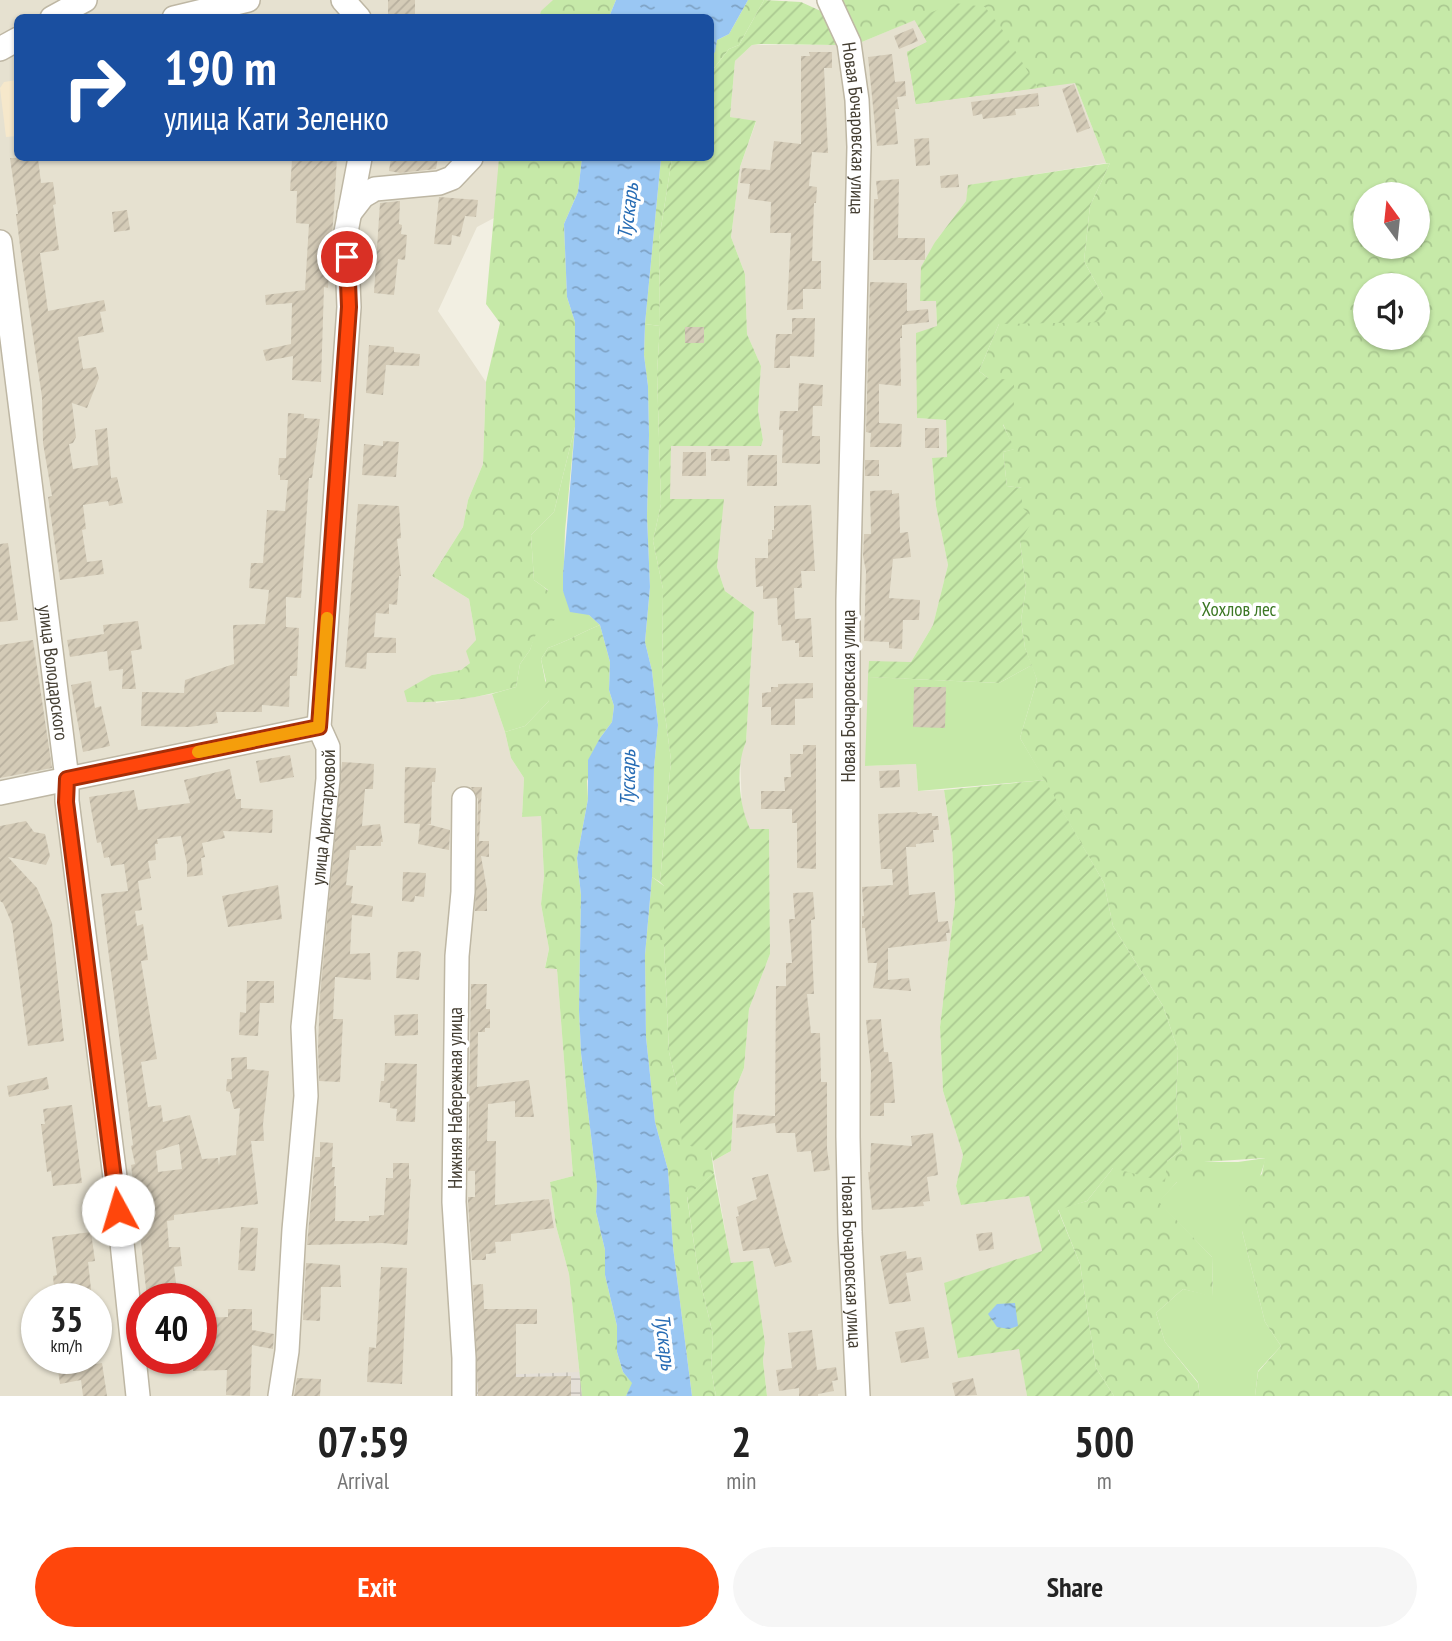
<!DOCTYPE html>
<meta charset="utf-8">
<style>
:root{--surface:#fff;--page:#f6f6f6;--text:#222;--muted:#767676;--accent:#ff460c}
body{margin:0;font-family:"PT Sans Narrow",sans-serif;background:var(--page);color:var(--text);height:100vh;display:flex;flex-direction:column;font-size:26px;white-space:nowrap}
*{box-sizing:border-box;margin:0}
p{font-size:23px;color:var(--muted)}
.icon{flex:none;width:38px;height:38px;fill:none;stroke:currentColor;stroke-width:2;stroke-linecap:round;stroke-linejoin:round}
.map{position:relative;height:1396px;overflow:hidden}
.drawer{display:flex;flex-direction:column;background:var(--surface);flex:1}
.drawer>*{flex:none}
.guide{position:absolute;left:14px;top:14px;width:700px;height:147px;border-radius:10px;box-shadow:0 2px 5px #0004;background:#1a4fa0;color:#fff;overflow:hidden}
.needle{width:46px;rotate:345deg}
.tools{position:absolute;left:1353px;top:182px;display:grid;gap:14px}
.tools a{display:grid;place-items:center;width:77px;height:77px;border-radius:50%;background:var(--surface);box-shadow:0 2px 5px #0004;font-size:35px}
.speed{position:absolute;left:21px;top:1283px;display:flex;gap:14px;font-size:35px;font-weight:700;text-align:center}
.speed>*{display:grid;place-content:center;width:91px;height:91px;border-radius:50%;background:var(--surface);box-shadow:0 2px 5px #0004;line-height:1}
.speed small{font-size:18px;font-weight:400}
.speed .limit{border:10px solid #d22;background:#fff;color:#111}
.pin{position:absolute;display:grid;place-items:center;width:60px;height:60px;color:#fff;margin:-30px;border:4px solid #fff;border-radius:50%;box-shadow:0 2px 7px #0007}
.me{position:absolute;width:77px;margin:-38px;rotate:354deg;stroke-linejoin:round;filter:drop-shadow(0 0 5px #0008)}
.turn{display:flex;align-items:center;gap:24px;height:147px;padding:0 35px;font-size:32px}
.turn .icon{width:91px;height:91px;stroke-width:2.5}
.turn b{display:block;font-size:49px;line-height:60px}
.eta{display:flex;justify-content:space-evenly;align-items:center;height:119px;text-align:center}
.eta b{font-size:42px;font-weight:700;line-height:49px}
.action{display:flex;gap:14px;margin-top:auto;padding:14px 35px}
.action a{flex:1;height:80px;border-radius:42px;background:var(--accent);color:#fff;font-size:28px;font-weight:700;line-height:80px;text-align:center}
.action a+a{background:var(--page);color:var(--text)}
.map>svg:first-child{display:block}
.residential{fill:#e6e1d0;fill-rule:evenodd}
.commercial{fill:#f6e8cb}
.industrial{fill:url(#industrial-grid)}
.grass{fill:#c6e9a8}
.forest{fill:url(#forest-crowns);fill-rule:evenodd}
.garden{fill:url(#garden-furrows)}
.water{fill:url(#water-ripples)}
.building{fill:url(#building-hatch);fill-rule:evenodd}
.lines{fill:none;stroke-linecap:round;stroke-linejoin:round}
.minor-casing{stroke:#beb7a4;stroke-width:26}
.minor{stroke:#fff;stroke-width:23}
.route-casing{stroke:#a62e08;stroke-width:18}
.route{stroke:#ff460c;stroke-width:12}
.slow{stroke:#f59e0b;stroke-width:12}
.labels{text-anchor:middle;stroke-width:7;stroke-linejoin:round;paint-order:stroke}
.street-label{font-size:19px;fill:#443e32;stroke:#fff}
.park-label{font-size:19px;fill:#3c7724;stroke:#fff}
.water-label{font-size:21px;font-style:italic;fill:#276cb4;stroke:#fff}
</style>
<div class="map">
<svg width="1452" height="1396" viewBox="0 0 1452 1396">
<defs>
<pattern id="industrial-grid" width="8" height="8" patternUnits="userSpaceOnUse" patternTransform="scale(1.75)"><rect width="8" height="8" fill="#e4dfd7"/><path d="M0 4h8M4 0v8" fill="none" stroke="#c5c0b9"/></pattern>
<pattern id="forest-crowns" width="20" height="18" patternUnits="userSpaceOnUse" patternTransform="scale(1.75)"><rect width="20" height="18" fill="#c6e9a8"/><path d="M2 6a3 3 0 1 1 6 0M12 15a3 3 0 1 1 6 0" fill="none" stroke="#abc991"/></pattern>
<pattern id="garden-furrows" width="10" height="10" patternUnits="userSpaceOnUse" patternTransform="scale(1.75)"><rect width="10" height="10" fill="#c6e9a8"/><path d="M-1 1l2-2M0 10L10 0M9 11l2-2" fill="none" stroke="#abc991"/></pattern>
<pattern id="water-ripples" width="26" height="14" patternUnits="userSpaceOnUse" patternTransform="scale(1.75)"><rect width="26" height="14" fill="#9ac7f3"/><path d="M2 4q2-2 4 0t4 0M15 11q2-2 4 0t4 0" fill="none" stroke="#7fa3c5"/></pattern>
<pattern id="building-hatch" width="6" height="6" patternUnits="userSpaceOnUse" patternTransform="scale(1.75)"><rect width="6" height="6" fill="#d4cbb7"/><path d="M-1 1l2-2M0 6l6-6M5 7l2-2" fill="none" stroke="#b7af9e"/></pattern>
</defs>
<rect width="100%" height="100%" fill="#f2efe2"/>
<g class="residential">
<path d="M 0,0 L 598,0 L 592,18 L 18,18 L 18,158 L 553,158 L 543,192 L 477,227 L 438,311 L 486,382 L 483,464 L 468,500 L 463,527 L 432,576 L 469,599 L 476,640 L 470,663 L 461,670 L 432,675 L 436,703 L 492,694 L 505,732 L 511,758 L 524,778 L 522,816 L 541,816 L 544,876 L 541,904 L 549,949 L 545,967 L 557,968 L 573,1176 L 550,1182 L 556,1226 L 569,1274 L 582,1396 L 0,1396 ZM 37,1298 L 96,1298 L 96,1358 L 37,1358 ZM 142,1298 L 201,1298 L 201,1358 L 142,1358 Z"/>
<path d="M 955,3 L 1075,83 L 1106,163 L 969,185 L 966,201 L 935,242 L 920,301 L 936,301 L 937,326 L 918,418 L 946,420 L 947,457 L 932,459 L 936,506 L 948,565 L 933,625 L 911,662 L 865,766 L 916,764 L 918,791 L 944,790 L 952,844 L 955,902 L 940,1027 L 943,1091 L 963,1155 L 956,1186 L 962,1205 L 1029,1196 L 1042,1251 L 944,1284 L 1020,1349 L 1027,1396 L 767,1396 L 763,1361 L 765,1343 L 753,1262 L 731,1264 L 713,1161 L 731,1151 L 734,1092 L 744,1068 L 749,1009 L 770,954 L 769,829 L 750,830 L 742,812 L 740,754 L 746,742 L 754,612 L 725,591 L 717,567 L 723,500 L 669,499 L 671,446 L 761,446 L 763,440 L 758,411 L 761,366 L 747,334 L 745,274 L 731,237 L 740,167 L 756,122 L 730,117 L 735,61 L 752,45 L 836,45 L 842,18 L 857,44 Z"/>
</g>
<path class="commercial" d="M 17,80 L 17,136 L 6,137 L 0,88 L 4,82 Z"/>
<path class="industrial" d="M 580,1372 L 582,1396 L 469,1396 L 469,1376 Z"/>
<g class="grass">
<path d="M 645,324 L 660,326 L 657,372 L 661,504 L 653,541 L 663,589 L 662,692 L 671,760 L 660,882 L 652,877 L 654,768 L 658,725 L 652,671 L 645,642 L 650,587 L 647,516 L 649,435 L 648,386 L 644,355 Z"/>
<path d="M 575,427 L 565,531 L 563,591 L 600,625 C 582,632 566,642 548,648 L 541,659 L 549,701 L 525,726 L 505,732 L 492,694 L 516,687 L 520,664 L 530,650 L 548,590 L 534,580 L 531,535 L 554,512 Z"/>
<path d="M 1032,665 L 1037,680 L 1020,738 L 1045,780 L 918,791 L 916,764 L 865,766 L 868,677 L 999,683 Z"/>
<path d="M 1266,1158 L 1242,1231 L 1265,1322 L 1281,1346 L 1258,1371 L 1255,1396 L 1200,1396 L 1198,1382 L 1165,1342 L 1156,1313 L 1183,1289 L 1213,1296 L 1212,1257 L 1158,1202 L 1177,1182 L 1203,1162 L 1238,1162 Z"/>
</g>
<g class="forest">
<path d="M 553,0 L 616,0 L 609,17 L 539,18 L 541,11 Z"/>
<path d="M 748,0 L 764,0 L 739,45 L 729,49 L 711,72 C 711,57 714,53 717,40 L 729,34 Z"/>
<path d="M 832,0 L 1452,0 L 1452,1396 L 1255,1396 L 1258,1372 L 1281,1346 L 1265,1322 L 1242,1231 L 1239,1194 L 1262,1174 L 1265,1158 L 1204,1162 L 1215,1176 L 1208,1194 L 1177,1182 L 1159,1202 L 1212,1257 L 1213,1297 L 1183,1289 L 1156,1313 L 1165,1342 L 1198,1383 L 1200,1396 L 1114,1396 L 1096,1368 L 1080,1264 L 1058,1209 L 1087,1201 L 1113,1168 L 1167,1161 L 1182,1150 L 1176,1104 L 1178,1050 L 1163,1006 L 1113,926 L 1104,883 L 1020,738 L 1037,680 L 1025,648 L 1021,620 L 1026,589 L 1020,541 L 1022,488 L 1007,486 L 1003,452 L 1014,449 L 1003,424 L 988,378 L 979,371 L 999,324 L 1103,296 L 1084,261 L 1090,206 L 1110,163 L 1106,163 L 1075,83 L 916,104 L 907,52 L 927,42 L 915,20 L 857,44 ZM 1365,194 L 1418,194 L 1418,247 L 1365,247 ZM 1365,285 L 1418,285 L 1418,338 L 1365,338 Z"/>
<path d="M 499,158 L 582,158 L 578,192 L 564,224 L 567,297 L 575,322 L 575,427 L 554,512 L 531,535 L 534,580 C 551,592 557,596 558,618 L 537,631 L 530,650 L 520,664 L 516,687 C 480,698 444,703 407,702 L 404,691 L 432,675 L 461,670 L 470,663 L 466,651 L 476,640 L 469,599 L 432,576 L 463,527 L 468,500 L 483,464 L 486,382 L 500,323 L 486,304 Z"/>
<path d="M 661,158 L 672,158 L 659,240 L 660,326 L 645,324 Z"/>
<path d="M 600,625 L 610,662 L 609,690 L 614,706 L 612,722 L 600,738 L 587,781 L 588,799 L 577,858 L 581,895 L 579,1010 L 581,1053 L 597,1185 L 596,1212 L 605,1250 L 605,1275 L 617,1326 L 617,1352 L 623,1372 L 633,1383 L 626,1396 L 582,1396 L 569,1274 L 556,1226 L 550,1182 L 573,1176 L 557,969 L 545,968 L 549,949 L 541,904 L 544,876 L 541,816 L 522,817 L 524,778 L 511,758 L 505,732 L 525,726 L 549,701 L 541,689 L 546,681 L 541,659 L 548,648 C 566,642 582,632 600,625 Z"/>
<path d="M 652,877 L 664,886 L 664,944 L 669,1052 L 677,1085 L 711,1151 L 714,1173 L 687,1197 L 698,1271 L 713,1335 L 711,1369 L 716,1396 L 692,1396 L 673,1247 L 668,1170 L 655,1122 L 646,1037 L 645,955 Z"/>
</g>
<g class="garden">
<path d="M 764,0 L 801,2 L 823,12 L 836,45 L 761,44 L 752,45 L 735,61 L 730,117 L 756,121 L 740,167 L 731,237 L 745,274 L 747,334 L 761,366 L 758,411 L 763,440 L 761,446 L 671,446 L 670,499 L 724,499 L 717,567 L 725,591 L 754,612 L 746,742 C 735,767 739,805 750,829 L 769,829 L 770,954 L 749,1009 L 744,1068 L 734,1092 L 731,1151 L 713,1161 L 711,1151 L 682,1144 L 677,1085 L 669,1052 L 664,944 L 664,886 L 660,882 L 671,760 L 662,692 L 663,589 L 653,541 L 661,504 L 657,372 L 660,326 L 659,240 L 672,158 L 710,158 L 711,72 L 729,49 L 739,45 Z"/>
<path d="M 955,3 L 985,7 L 1000,26 L 1038,88 L 916,104 L 907,52 L 927,42 L 914,19 Z"/>
<path d="M 1110,163 L 1090,206 L 1084,261 L 1103,296 L 1107,322 L 999,324 L 979,371 L 988,378 L 1014,380 L 1014,412 L 1003,425 L 1015,449 L 1003,452 L 1007,486 L 1022,488 L 1022,507 L 1034,519 L 1020,541 L 1026,589 L 1021,620 L 1025,648 L 1032,665 L 999,683 L 868,677 L 869,661 L 911,662 L 933,625 L 948,565 L 936,506 L 932,458 L 947,457 L 946,420 L 917,418 L 916,333 L 937,326 L 936,301 L 920,301 L 921,267 L 935,242 L 966,201 L 968,185 Z"/>
<path d="M 1045,780 L 1104,883 L 1113,926 L 1163,1006 L 1178,1050 L 1176,1104 L 1182,1150 L 1167,1161 L 1165,1182 L 1113,1168 L 1087,1201 L 1058,1210 L 1080,1264 L 1096,1368 L 1114,1396 L 1027,1396 L 1019,1349 L 958,1358 L 944,1283 L 1042,1251 L 1029,1196 L 961,1205 L 956,1186 L 963,1155 L 943,1091 L 940,1027 L 955,902 L 952,844 L 944,790 Z"/>
<path d="M 714,1173 L 731,1263 L 753,1261 L 765,1343 L 763,1361 L 767,1396 L 716,1396 L 711,1369 L 713,1335 L 698,1271 L 687,1196 Z"/>
</g>
<g class="water">
<path d="M 616,0 L 748,0 L 729,34 L 717,40 L 715,52 L 711,57 L 710,18 L 609,17 Z"/>
<path d="M 582,158 L 661,158 L 645,324 L 644,355 L 648,386 L 649,435 L 647,516 L 650,587 L 645,642 L 652,671 L 658,725 L 654,768 L 652,877 L 645,955 L 646,1037 L 655,1122 L 668,1170 L 673,1247 L 692,1396 L 626,1396 L 632,1383 L 623,1372 L 617,1352 L 617,1326 L 605,1275 L 605,1250 L 596,1212 L 597,1185 L 581,1053 L 579,1010 L 581,895 L 577,858 L 588,799 L 588,760 L 600,738 L 612,722 L 614,706 L 609,690 L 610,662 L 600,625 L 589,615 L 570,612 L 563,591 L 563,574 L 575,427 L 575,322 L 567,297 L 564,224 L 578,192 Z"/>
<path d="M 1015,1303 L 1018,1326 L 1009,1329 L 997,1327 L 988,1314 L 997,1304 Z"/>
</g>
<g class="building">
<rect x="388" y="0" width="27" height="18"/>
<path d="M 913,28 L 918,41 L 899,49 L 894,36 Z"/>
<path d="M 809,52 L 832,52 L 832,68 L 824,68 L 828,153 L 812,152 L 809,186 L 817,187 L 816,203 L 814,203 L 812,261 L 821,261 L 821,289 L 803,289 L 803,309 L 787,310 L 791,233 L 770,233 L 771,202 L 748,199 L 750,184 L 740,183 L 742,168 L 770,170 L 774,141 L 801,144 L 801,56 L 810,56 Z"/>
<path d="M 892,54 L 895,82 L 905,81 L 906,96 L 897,97 L 899,109 L 895,109 L 898,144 L 877,146 L 868,57 Z"/>
<path d="M 1074,84 L 1090,128 L 1077,133 L 1062,89 Z"/>
<path d="M 1038,93 L 1039,106 L 1015,109 L 1016,115 L 983,119 L 982,114 L 973,116 L 971,102 Z"/>
<path d="M 929,138 L 930,165 L 916,166 L 914,139 Z"/>
<path d="M 10,158 L 38,158 L 41,183 L 53,182 L 56,204 L 53,205 L 59,250 L 40,253 L 48,311 L 104,300 L 106,311 L 100,312 L 104,332 L 78,337 L 83,369 L 96,367 L 99,378 L 87,408 L 72,403 L 76,437 L 73,443 L 69,444 L 73,469 L 98,465 L 95,430 L 107,428 L 111,478 L 117,477 L 123,503 L 109,506 L 108,501 L 83,505 L 86,529 L 82,530 L 87,562 L 102,560 L 104,574 L 60,580 L 48,497 L 52,496 L 43,443 L 42,397 L 22,262 L 16,214 L 18,214 Z"/>
<path d="M 296,158 L 337,158 L 333,223 L 332,233 L 330,233 L 328,259 L 330,259 L 328,288 L 324,287 L 321,382 L 292,380 L 293,356 L 266,361 L 263,350 L 291,344 L 292,303 L 266,305 L 265,295 L 305,290 L 309,224 L 296,223 L 297,191 L 290,191 L 292,159 Z"/>
<path d="M 391,158 L 438,158 L 436,169 L 400,173 L 389,171 Z"/>
<path d="M 958,174 L 959,187 L 941,188 L 940,176 Z"/>
<path d="M 899,179 L 898,238 L 925,238 L 925,260 L 873,260 L 874,199 L 878,199 L 876,181 Z"/>
<path d="M 439,197 L 478,200 L 476,217 L 465,216 L 460,237 L 452,235 L 451,245 L 434,244 Z"/>
<path d="M 400,201 L 399,224 L 402,225 L 401,234 L 407,235 L 405,260 L 398,259 L 394,295 L 374,293 L 380,203 Z"/>
<path d="M 127,210 L 130,230 L 114,232 L 112,212 Z"/>
<path d="M 870,282 L 907,283 L 907,311 L 928,309 L 929,322 L 902,325 L 902,338 L 900,338 L 901,386 L 879,384 L 879,423 L 902,424 L 901,447 L 870,447 L 871,433 L 866,432 Z"/>
<path d="M 792,318 L 815,318 L 814,357 L 790,356 L 790,368 L 774,368 L 776,334 L 792,334 Z"/>
<rect x="685" y="327" width="19" height="16"/>
<path d="M 369,345 L 394,347 L 394,352 L 420,354 L 419,366 L 386,365 L 383,395 L 366,393 Z"/>
<path d="M 799,383 L 823,385 L 822,406 L 813,406 L 812,436 L 820,436 L 820,464 L 782,463 L 783,430 L 779,430 L 780,411 L 798,411 Z"/>
<path d="M 288,413 L 304,414 L 304,418 L 320,419 L 312,478 L 309,478 L 301,598 L 286,597 L 286,627 L 299,628 L 297,676 L 290,676 L 289,707 L 262,705 L 262,712 L 216,712 L 218,723 L 189,727 L 141,726 L 142,692 L 184,693 L 185,680 L 234,664 L 233,625 L 265,624 L 269,590 L 249,588 L 251,563 L 263,563 L 267,510 L 285,511 L 288,480 L 280,480 L 280,475 L 278,475 L 279,458 L 286,458 Z"/>
<rect x="925" y="428" width="14" height="20"/>
<path d="M 383,441 L 399,442 L 396,477 L 362,475 L 364,444 L 383,446 Z"/>
<path d="M 711,449 L 729,449 L 730,461 L 711,461 Z"/>
<path d="M 683,452 L 706,452 L 706,476 L 682,476 Z"/>
<path d="M 748,455 L 777,455 L 777,486 L 747,486 Z"/>
<rect x="865" y="460" width="14" height="16"/>
<path d="M 892,490 L 892,494 L 899,493 L 900,533 L 908,532 L 911,557 L 893,559 L 889,598 L 920,600 L 919,620 L 903,620 L 902,649 L 889,648 L 889,642 L 864,641 L 866,571 L 863,556 L 864,534 L 871,534 L 870,491 Z"/>
<path d="M 358,504 L 399,506 L 401,538 L 397,539 L 401,576 L 399,576 L 397,605 L 389,604 L 389,614 L 376,613 L 374,637 L 396,638 L 396,653 L 367,653 L 366,669 L 345,667 Z"/>
<path d="M 811,505 L 815,571 L 801,571 L 802,588 L 794,588 L 795,619 L 811,618 L 813,657 L 799,657 L 799,643 L 795,643 L 795,640 L 782,641 L 781,625 L 778,625 L 777,598 L 763,599 L 763,586 L 756,587 L 755,558 L 768,558 L 768,539 L 772,539 L 772,530 L 774,530 L 774,506 Z"/>
<path d="M 8,543 L 18,620 L 0,622 L 0,544 Z"/>
<path d="M 138,621 L 142,649 L 131,651 L 136,689 L 122,689 L 123,669 L 109,671 L 107,651 L 70,657 L 67,640 L 104,634 L 103,625 Z"/>
<path d="M 33,640 L 52,768 L 0,778 L 0,645 Z"/>
<path d="M 91,681 L 95,708 L 101,706 L 110,746 L 83,752 L 71,685 Z"/>
<path d="M 813,683 L 813,698 L 795,699 L 795,725 L 771,725 L 771,707 L 762,707 L 762,693 L 771,692 L 771,687 L 778,687 L 778,684 Z"/>
<path d="M 914,687 L 946,687 L 945,728 L 913,727 Z"/>
<path d="M 803,745 L 816,745 L 816,869 L 797,868 L 797,823 L 792,823 L 792,809 L 761,809 L 761,791 L 785,791 L 784,777 L 791,777 L 790,754 L 803,754 Z"/>
<path d="M 290,755 L 294,777 L 260,783 L 256,761 Z"/>
<path d="M 342,762 L 374,764 L 373,789 L 365,789 L 362,826 L 380,824 L 383,842 L 381,842 L 381,846 L 356,846 L 356,850 L 350,850 L 346,885 L 353,886 L 351,903 L 373,906 L 372,917 L 352,915 L 350,954 L 370,953 L 371,980 L 335,977 L 333,1019 L 343,1019 L 340,1082 L 319,1081 L 318,1047 L 320,996 Z"/>
<path d="M 405,767 L 436,768 L 435,782 L 432,782 L 431,824 L 427,824 L 450,830 L 449,850 L 418,844 L 420,824 L 404,823 Z"/>
<path d="M 230,769 L 236,799 L 241,799 L 241,808 L 273,810 L 272,833 L 223,831 L 225,838 L 202,843 L 205,857 L 201,858 L 203,875 L 187,877 L 187,864 L 181,836 L 157,839 L 158,844 L 155,844 L 156,860 L 148,861 L 151,878 L 138,881 L 142,910 L 135,911 L 137,926 L 143,924 L 148,960 L 141,961 L 157,1059 L 141,1062 L 148,1107 L 161,1105 L 163,1122 L 190,1115 L 202,1159 L 218,1158 L 219,1166 L 220,1157 L 236,1155 L 240,1108 L 234,1109 L 230,1092 L 226,1091 L 227,1079 L 232,1079 L 231,1058 L 247,1057 L 247,1069 L 269,1071 L 263,1124 L 264,1141 L 251,1141 L 258,1204 L 174,1215 L 174,1220 L 167,1221 L 169,1247 L 180,1247 L 182,1266 L 174,1267 L 178,1298 L 147,1298 L 139,1224 L 134,1225 L 132,1206 L 136,1206 L 131,1165 L 135,1164 L 131,1146 L 133,1145 L 101,894 L 128,891 L 124,864 L 111,866 L 109,857 L 104,858 L 101,842 L 97,843 L 89,797 L 134,790 L 138,810 L 190,803 L 184,780 ZM 179,1144 L 182,1169 L 158,1172 L 156,1151 Z"/>
<path d="M 899,770 L 900,787 L 880,788 L 879,771 Z"/>
<path d="M 471,787 L 482,787 L 479,841 L 489,841 L 489,857 L 481,856 L 487,890 L 487,911 L 475,911 L 478,799 Z"/>
<path d="M 917,812 L 918,814 L 932,813 L 932,816 L 938,816 L 939,830 L 933,830 L 934,842 L 916,844 L 916,847 L 906,847 L 909,895 L 935,892 L 938,922 L 948,921 L 950,933 L 946,933 L 947,941 L 888,948 L 888,980 L 909,978 L 911,991 L 873,988 L 877,963 L 868,963 L 865,928 L 862,928 L 862,916 L 864,916 L 862,887 L 893,885 L 892,869 L 881,869 L 878,814 Z"/>
<path d="M 26,821 L 34,832 L 45,834 L 50,856 L 46,865 L 8,857 L 37,888 L 52,923 L 64,1041 L 28,1046 L 12,924 L 3,903 L 0,901 L 0,826 Z"/>
<path d="M 403,872 L 426,873 L 424,897 L 415,896 L 414,902 L 402,901 Z"/>
<path d="M 278,885 L 282,919 L 228,927 L 222,896 Z"/>
<path d="M 813,892 L 815,919 L 811,920 L 814,994 L 807,994 L 811,1033 L 820,1033 L 821,1082 L 827,1082 L 827,1149 L 830,1170 L 814,1172 L 811,1151 L 797,1152 L 795,1133 L 776,1133 L 775,1123 L 736,1128 L 737,1114 L 775,1116 L 776,986 L 786,986 L 786,963 L 792,963 L 789,919 L 795,919 L 793,893 Z"/>
<path d="M 418,951 L 421,953 L 419,980 L 396,978 L 398,952 Z"/>
<path d="M 247,981 L 274,981 L 274,1003 L 260,1003 L 258,1036 L 239,1035 L 240,1012 L 246,1013 Z"/>
<path d="M 471,984 L 487,984 L 486,1009 L 490,1009 L 490,1028 L 485,1028 L 485,1032 L 478,1032 L 477,1087 L 529,1080 L 534,1117 L 515,1117 L 515,1101 L 488,1104 L 487,1141 L 496,1141 L 495,1205 L 549,1199 L 554,1228 L 511,1234 L 511,1241 L 495,1242 L 496,1253 L 486,1254 L 486,1260 L 472,1260 L 468,1202 L 468,1197 L 475,1197 L 475,1171 L 468,1171 Z"/>
<path d="M 418,1014 L 418,1035 L 395,1036 L 394,1015 Z"/>
<path d="M 881,1019 L 884,1052 L 888,1052 L 889,1062 L 892,1062 L 895,1103 L 884,1103 L 884,1116 L 870,1116 L 871,1072 L 866,1020 Z"/>
<path d="M 385,1063 L 417,1064 L 415,1122 L 396,1121 L 397,1109 L 390,1108 L 390,1103 L 379,1102 L 381,1081 L 384,1081 Z"/>
<path d="M 47,1077 L 49,1089 L 9,1097 L 7,1086 Z"/>
<path d="M 72,1105 L 82,1183 L 53,1186 L 51,1171 L 47,1172 L 41,1124 L 45,1124 L 43,1109 Z"/>
<path d="M 933,1133 L 938,1175 L 927,1177 L 930,1201 L 923,1202 L 924,1206 L 872,1210 L 868,1172 L 870,1172 L 871,1143 L 912,1146 L 911,1136 Z"/>
<path d="M 320,1142 L 333,1143 L 332,1167 L 335,1167 L 334,1186 L 336,1186 L 335,1221 L 369,1221 L 369,1216 L 384,1215 L 386,1178 L 393,1178 L 393,1163 L 409,1163 L 409,1179 L 411,1179 L 407,1245 L 382,1243 L 307,1245 L 315,1157 L 320,1157 Z"/>
<path d="M 768,1174 L 785,1242 L 792,1262 L 775,1267 L 769,1248 L 743,1251 L 736,1217 L 739,1216 L 737,1207 L 757,1199 L 752,1178 Z"/>
<path d="M 241,1227 L 258,1228 L 255,1271 L 238,1270 Z"/>
<path d="M 91,1232 L 95,1261 L 88,1262 L 92,1298 L 55,1298 L 53,1276 L 57,1275 L 52,1237 Z"/>
<path d="M 992,1232 L 994,1249 L 979,1251 L 976,1234 Z"/>
<path d="M 906,1251 L 907,1259 L 921,1257 L 923,1270 L 906,1273 L 911,1301 L 889,1304 L 880,1256 Z"/>
<path d="M 306,1263 L 340,1265 L 341,1287 L 321,1287 L 320,1321 L 303,1320 Z"/>
<path d="M 381,1267 L 407,1268 L 402,1384 L 367,1382 L 369,1347 L 376,1348 Z"/>
<path d="M 483,1284 L 484,1309 L 537,1309 L 537,1324 L 516,1324 L 516,1377 L 571,1376 L 571,1396 L 478,1396 L 473,1285 Z"/>
<path d="M 228,1309 L 252,1309 L 252,1330 L 274,1334 L 273,1349 L 252,1345 L 250,1396 L 226,1395 L 227,1370 L 193,1371 L 192,1358 L 201,1358 L 201,1318 L 228,1317 Z"/>
<path d="M 924,1327 L 929,1358 L 901,1363 L 895,1332 Z"/>
<path d="M 812,1330 L 817,1370 L 836,1367 L 838,1380 L 832,1381 L 834,1391 L 818,1394 L 818,1396 L 799,1396 L 799,1388 L 779,1391 L 776,1370 L 792,1368 L 788,1333 Z"/>
<path d="M 102,1363 L 107,1396 L 83,1396 L 81,1380 L 60,1384 L 58,1370 Z"/>
<path d="M 297,1378 L 321,1379 L 320,1396 L 294,1396 Z"/>
<path d="M 973,1378 L 977,1395 L 955,1396 L 952,1383 Z"/>
</g>
<g class="lines">
<g class="minor-casing">
<g id="minor">
<path d="M 343,0 L 359,18"/>
<path id="s1" d="M 829,0 L 849,43 L 857,100 L 859,147 L 848,600 L 848,1137 L 850,1232 L 858,1396"/>
<path d="M 52,18 L 85,0"/>
<path d="M 174,18 L 248,0"/>
<path d="M 0,49 L 18,39"/>
<path d="M 349,214 L 363,196 L 375,189 L 439,183 L 452,178 L 471,158"/>
<path id="s2" d="M 0,242 L 67,779 L 67,801 L 116,1185 L 138,1396"/>
<path d="M 0,793 L 319,727"/>
<path d="M 464,799 L 463,892 L 457,956 L 454,1202 L 464,1358 L 464,1396"/>
<path id="s3" d="M 280,1396 L 287,1351 L 294,1230 L 306,1096 L 303,1027 L 328,779 L 328,747 L 319,727 L 349,307 L 346,232 L 360,158"/>
</g>
</g>
<use href="#minor" class="minor"/>
</g>
<g class="lines">
<g class="route-casing">
<path id="route" d="M 118,1210 L 66,802 L 67,779 L 319,727 L 349,307 L 347,257"/>
</g>
<use href="#route" class="route"/>
<path class="slow" d="M 198,752 L 319,727 L 327,618"/>
</g>
<g class="labels">
<g class="street-label">
<text dy="7" stroke="none"><textPath href="#s1" startOffset="133">Новая Бочаровская улица</textPath></text>
<text dy="7" stroke="none"><textPath href="#s2" startOffset="434">улица Володарского</textPath></text>
<text transform="translate(848 696) rotate(-90)" y="7">Новая Бочаровская улица</text>
<text dy="7" stroke="none"><textPath href="#s3" startOffset="581">улица Аристарховой</textPath></text>
<text transform="translate(455 1098) rotate(-90)" y="7">Нижняя Набережная улица</text>
<text dy="7" stroke="none"><textPath href="#s1" startOffset="1267">Новая Бочаровская улица</textPath></text>
</g>
<g class="park-label">
<text x="1239" y="616">Хохлов лес</text>
</g>
<g class="water-label">
<text transform="translate(628 211) rotate(-83)" y="7">Тускарь</text>
<text transform="translate(628 778) rotate(-89)" y="7">Тускарь</text>
<text transform="translate(665 1342) rotate(83)" y="7">Тускарь</text>
</g>
</g>
</svg>
<div class="tools">
<a><svg class="needle" viewBox="-14 -14 28 28"><path d="M0-13l5 13h-10z" fill="#e53935"/><path d="M0 13l5-13h-10z" fill="#767676"/></svg></a>
<a><svg class="icon" aria-label="sound" viewBox="0 0 24 24"><path d="M4 9h4l5-4v14l-5-4H4zM17 9q2 3 0 6"/></svg></a>
</div>
<div class="speed"><div>35<small>km/h</small></div><div class="limit">40</div></div>
<div class="pin" style="left:347px;top:257px;background:#d93025"><svg class="icon" aria-label="arrive" viewBox="0 0 24 24"><path d="M6 21V4h12l-3 4 3 4H6"/></svg></div>
<svg class="me" style="left:118px;top:1210px" viewBox="-20 -20 40 40"><circle r="19" fill="#fff"/><path d="M0-13L10 11 0 6-10 11z" fill="#ff460c"/></svg>
<div class="guide">
<div class="turn"><svg class="icon" aria-label="right" viewBox="0 0 24 24"><path d="M7 20v-9h11M14 6l5 5-5 5"/></svg><div><b>190 m</b>улица Кати Зеленко</div></div>
</div>
</div>
<section class="drawer">
<div class="eta">
<div><b>07:59</b><p>Arrival</p></div>
<div><b>2</b><p>min</p></div>
<div><b>500</b><p>m</p></div>
</div>
<div class="action"><a>Exit</a><a>Share</a></div>
</section>
